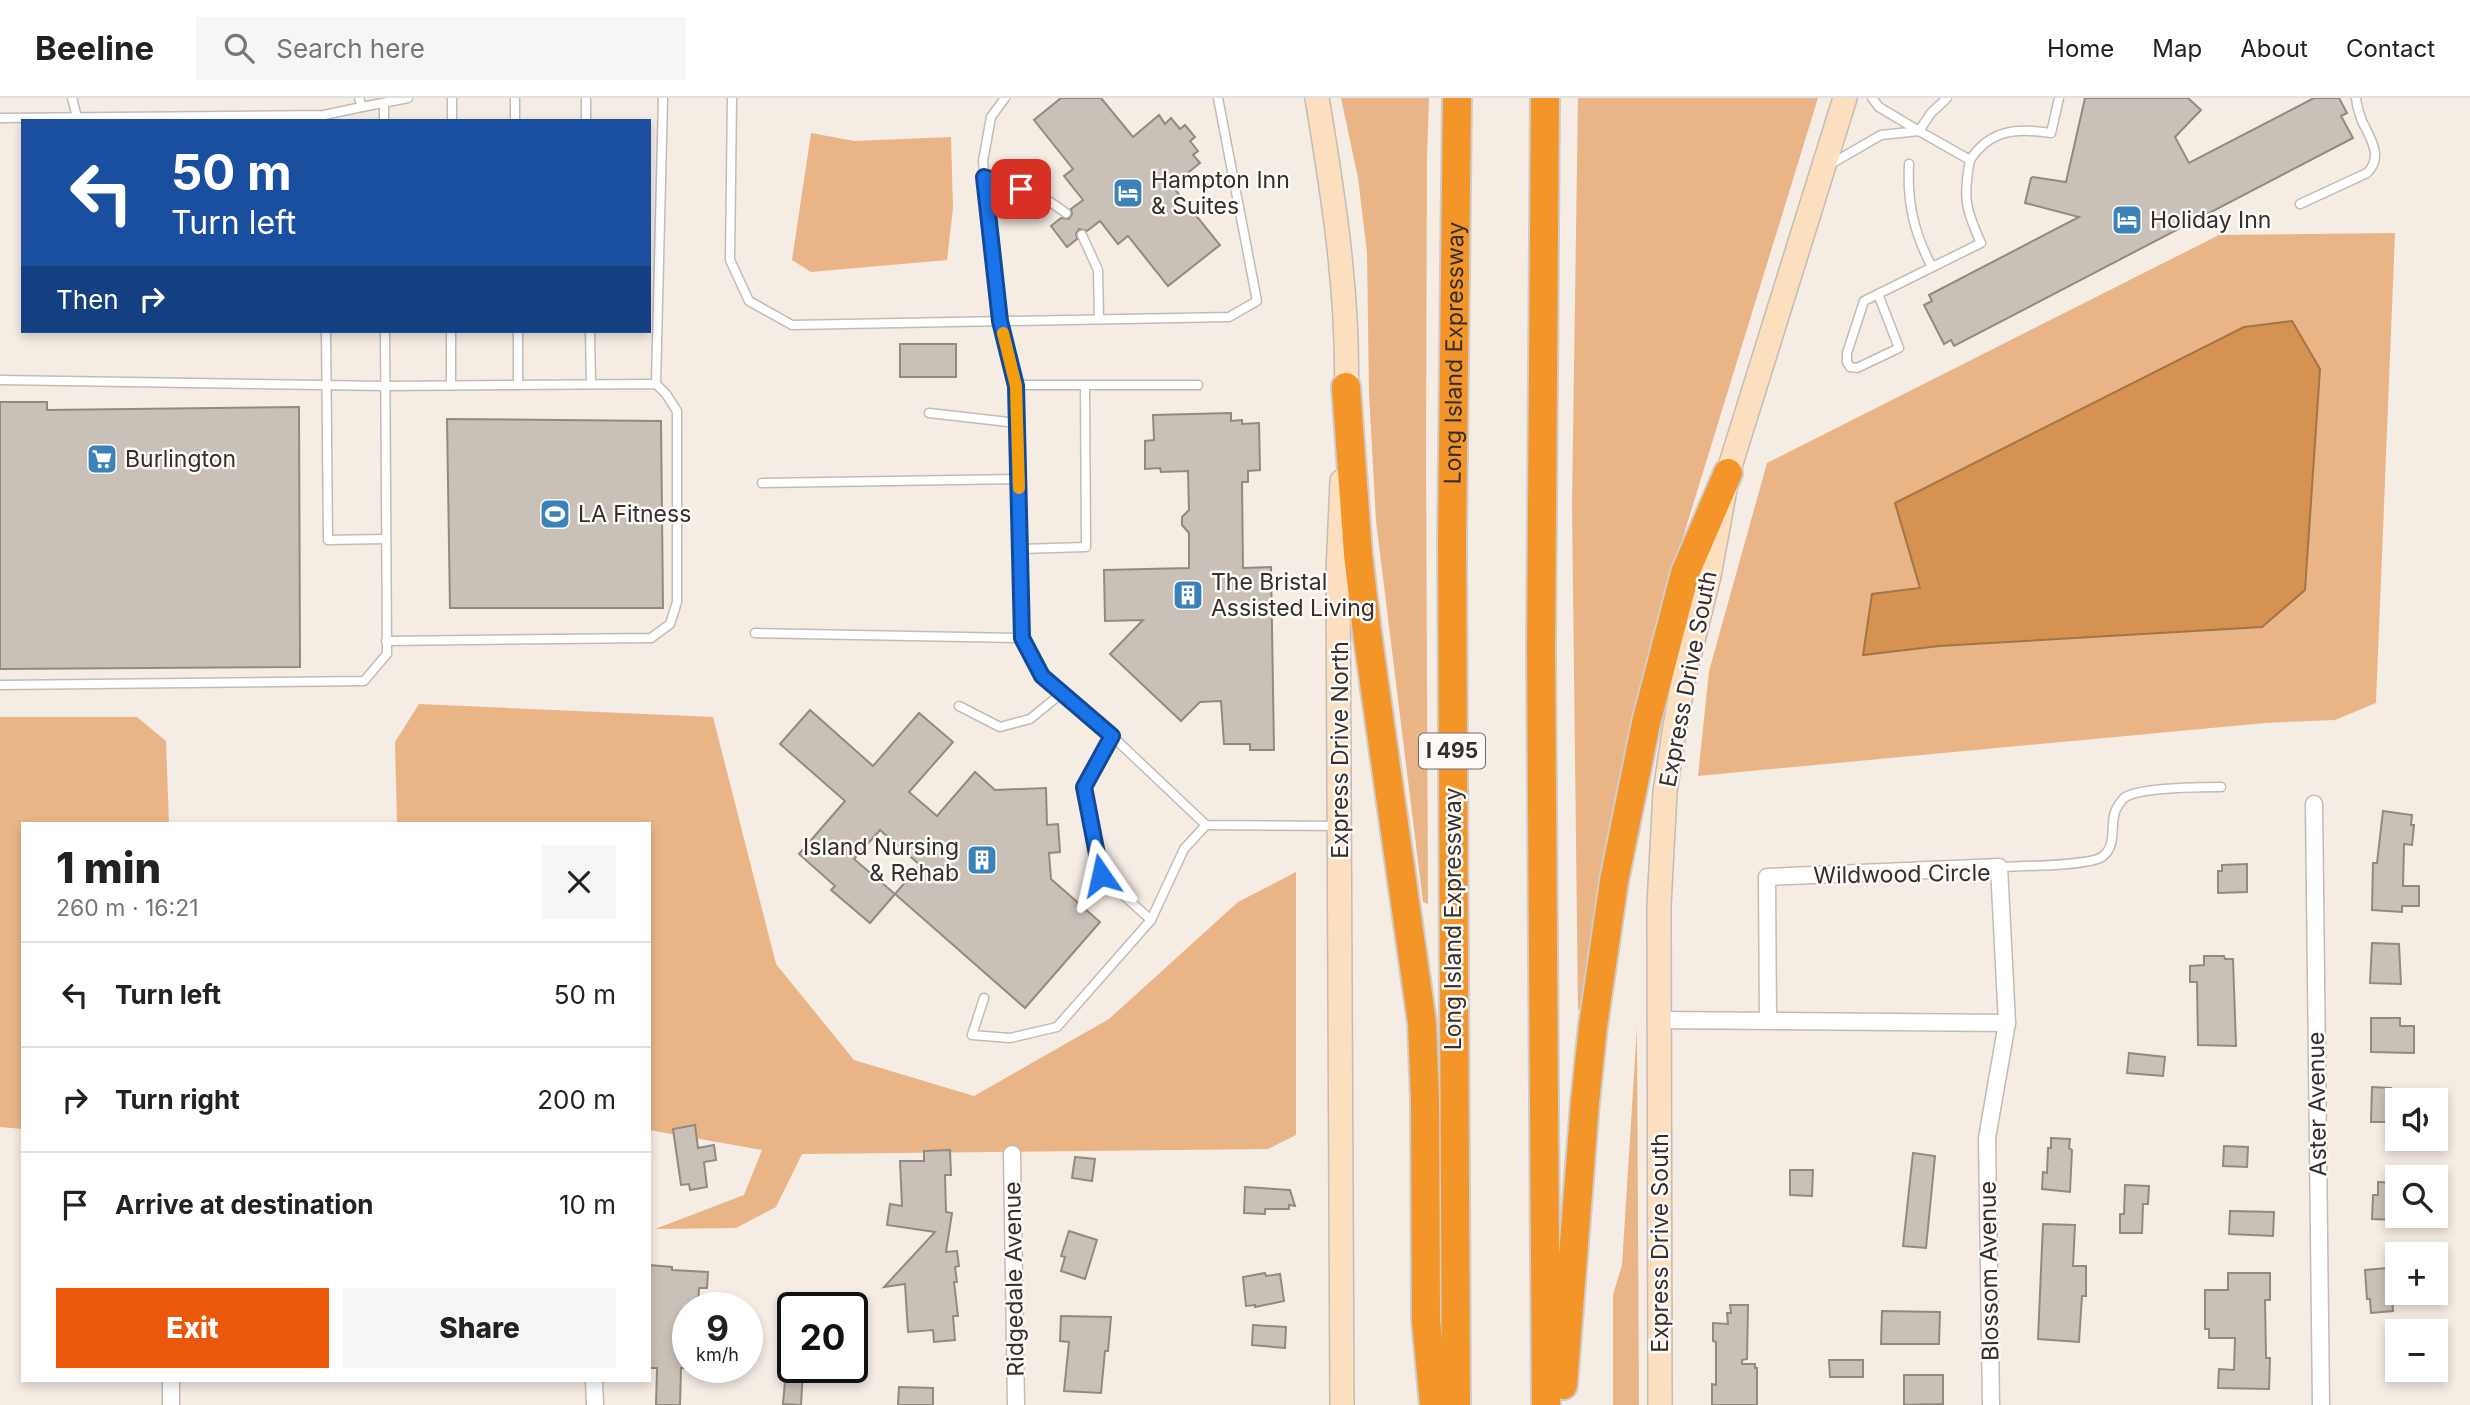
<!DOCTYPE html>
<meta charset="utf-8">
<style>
:root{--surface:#fff;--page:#f6f6f6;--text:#222;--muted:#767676;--line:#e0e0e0;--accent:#ea580c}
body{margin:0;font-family:Inter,sans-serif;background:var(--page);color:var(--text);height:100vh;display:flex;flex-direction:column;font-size:26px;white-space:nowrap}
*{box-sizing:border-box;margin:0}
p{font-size:23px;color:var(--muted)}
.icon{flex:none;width:38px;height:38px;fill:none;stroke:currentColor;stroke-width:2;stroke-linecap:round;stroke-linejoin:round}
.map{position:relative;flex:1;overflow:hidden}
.drawer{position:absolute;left:21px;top:724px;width:630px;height:560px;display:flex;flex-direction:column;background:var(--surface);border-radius:0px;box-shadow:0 4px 10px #0003}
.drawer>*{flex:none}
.banner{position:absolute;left:21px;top:21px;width:630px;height:214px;border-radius:0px;box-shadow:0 4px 10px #0003;background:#1a4fa0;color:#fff;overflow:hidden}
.buttons{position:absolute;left:2385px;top:990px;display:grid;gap:14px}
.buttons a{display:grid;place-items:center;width:63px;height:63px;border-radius:0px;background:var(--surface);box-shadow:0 4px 10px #0003;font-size:35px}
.speed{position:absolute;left:672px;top:1194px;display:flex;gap:14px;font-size:35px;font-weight:700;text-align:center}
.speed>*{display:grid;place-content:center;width:91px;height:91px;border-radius:50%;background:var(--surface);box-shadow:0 4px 10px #0003;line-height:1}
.speed small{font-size:18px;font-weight:400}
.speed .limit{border:4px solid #111;border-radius:10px;background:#fff;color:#111}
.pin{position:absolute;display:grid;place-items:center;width:60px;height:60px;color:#fff;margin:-30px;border-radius:14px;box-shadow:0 4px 10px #0006}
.me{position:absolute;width:77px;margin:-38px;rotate:349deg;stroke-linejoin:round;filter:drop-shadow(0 0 5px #0008)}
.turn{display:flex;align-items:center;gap:24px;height:147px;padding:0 35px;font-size:32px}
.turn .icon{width:91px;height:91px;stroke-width:2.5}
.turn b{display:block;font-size:49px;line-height:60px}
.then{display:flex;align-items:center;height:66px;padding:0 35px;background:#0003;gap:14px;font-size:26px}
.round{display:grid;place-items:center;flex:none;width:74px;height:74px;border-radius:0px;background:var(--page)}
.headline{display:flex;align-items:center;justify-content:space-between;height:119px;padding:0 35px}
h1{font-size:42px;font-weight:800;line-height:52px}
.button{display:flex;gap:14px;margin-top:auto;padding:14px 35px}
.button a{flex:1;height:80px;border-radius:0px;background:var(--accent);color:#fff;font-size:28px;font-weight:800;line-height:80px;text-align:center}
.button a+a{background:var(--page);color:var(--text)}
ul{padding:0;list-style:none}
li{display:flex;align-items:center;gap:21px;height:105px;padding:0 35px;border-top:2px solid var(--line)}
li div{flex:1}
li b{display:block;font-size:26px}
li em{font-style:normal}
header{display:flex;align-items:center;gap:42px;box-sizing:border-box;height:98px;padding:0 35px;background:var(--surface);border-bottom:2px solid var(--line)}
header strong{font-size:33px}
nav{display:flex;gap:38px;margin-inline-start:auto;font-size:24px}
.search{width:490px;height:63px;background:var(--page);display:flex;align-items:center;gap:18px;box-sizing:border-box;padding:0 24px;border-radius:0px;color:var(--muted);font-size:26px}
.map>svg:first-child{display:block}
.green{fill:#e9b587;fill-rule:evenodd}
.water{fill:#d59252;stroke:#a47447;stroke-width:2}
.building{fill:#c9c0b8;stroke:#928982;stroke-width:2}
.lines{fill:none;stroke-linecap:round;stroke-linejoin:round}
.service-casing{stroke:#c4bbb3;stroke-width:11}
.minor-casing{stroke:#c4bbb3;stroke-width:19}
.secondary-casing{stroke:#c4bbb3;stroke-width:26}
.motorway-casing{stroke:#cecdcc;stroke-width:32}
.service{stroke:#fff;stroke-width:8}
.minor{stroke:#fff;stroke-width:16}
.secondary{stroke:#fcdfbf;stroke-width:23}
.motorway{stroke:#f49529;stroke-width:28}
.route-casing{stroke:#114b97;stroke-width:18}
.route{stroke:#1a73e8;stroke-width:12}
.slow{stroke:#f59e0b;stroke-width:12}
.labels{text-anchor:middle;stroke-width:5;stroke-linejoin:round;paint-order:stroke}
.shield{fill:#fefaf7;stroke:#706c69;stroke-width:2}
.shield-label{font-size:21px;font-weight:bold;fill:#332f2c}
.poi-label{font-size:23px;fill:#332f2c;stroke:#fefaf7;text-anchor:start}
.street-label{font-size:23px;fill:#332f2c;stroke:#fefaf7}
</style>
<header>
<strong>Beeline</strong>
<div class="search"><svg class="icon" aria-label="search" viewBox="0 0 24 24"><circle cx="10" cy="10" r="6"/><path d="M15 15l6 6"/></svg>Search here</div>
<nav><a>Home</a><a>Map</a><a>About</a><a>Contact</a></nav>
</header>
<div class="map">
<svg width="2470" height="1307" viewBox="0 0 2470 1307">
<rect width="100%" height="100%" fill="#f5ece4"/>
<g class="green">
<path d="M 1341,0 L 1429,0 L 1427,58 L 1426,356 L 1428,806 L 1423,804 L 1376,423 L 1369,296 L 1367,154 L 1358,80 Z"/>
<path d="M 1578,0 L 1818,0 L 1672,475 L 1583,910 L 1578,912 L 1572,406 Z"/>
<path d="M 811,35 L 854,43 L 951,39 L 953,110 L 947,162 L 811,174 L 792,162 Z"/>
<path d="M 2395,135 L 2376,605 L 2335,622 L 2265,625 L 1698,678 L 1709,573 L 1767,365 L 2219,137 ZM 2292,224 L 2320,271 L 2305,492 L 2262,529 L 1939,548 L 1863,557 L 1920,490 L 1896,404 L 2244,229 Z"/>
<path d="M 419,606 L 713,619 L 776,866 L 854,962 L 974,998 L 1109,921 L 1238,804 L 1296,774 L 1296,1037 L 1268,1051 L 802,1056 L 776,1109 L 736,1130 L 655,1131 L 744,1097 L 762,1052 L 649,1032 L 649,726 L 397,726 L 395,644 Z"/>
<path d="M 0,619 L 137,619 L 166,643 L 169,726 L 23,726 L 23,1031 L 0,1029 Z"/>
<path d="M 1637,929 L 1639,1307 L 1613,1307 L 1613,1197 L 1622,1167 Z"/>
</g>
<path class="water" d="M 2292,223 L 2320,271 L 2305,492 L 2262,529 L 1939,548 L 1863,557 L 1872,496 L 1920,490 L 1895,405 L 2244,229 Z"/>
<g class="building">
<path d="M 1061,0 L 1101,0 L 1133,39 L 1159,17 L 1165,26 L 1171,20 L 1180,31 L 1185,27 L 1195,39 L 1190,43 L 1198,53 L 1193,57 L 1200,65 L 1172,88 L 1220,147 L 1168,188 L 1128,138 L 1118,146 L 1100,123 L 1087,133 L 1079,131 L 1076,136 L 1077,141 L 1067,149 L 1051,128 L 1061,120 L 1069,121 L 1072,116 L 1071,111 L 1083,102 L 1064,78 L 1073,71 L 1034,22 Z"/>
<path d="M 2085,0 L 2188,0 L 2201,12 L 2175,39 L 2189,65 L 2314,0 L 2339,0 L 2347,15 L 2341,18 L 2353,40 L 1954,248 L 1951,242 L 1944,246 L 1924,207 L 1932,203 L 1929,197 L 2079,119 L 2025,105 L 2031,80 L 2033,79 L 2066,84 Z"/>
<rect x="900" y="246" width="56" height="33"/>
<path d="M 0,304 L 47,304 L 47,312 L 299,309 L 300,569 L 0,571 Z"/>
<path d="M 1231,315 L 1231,323 L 1242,322 L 1242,326 L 1259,325 L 1260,372 L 1248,373 L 1248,384 L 1242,384 L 1243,470 L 1271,469 L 1274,652 L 1250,652 L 1250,646 L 1224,646 L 1221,603 L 1200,604 L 1181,623 L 1110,556 L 1143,522 L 1105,523 L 1104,472 L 1189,470 L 1189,435 L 1182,427 L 1182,419 L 1189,412 L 1188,373 L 1161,374 L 1160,370 L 1145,371 L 1145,343 L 1154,342 L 1153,317 Z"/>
<path d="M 447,321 L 661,323 L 663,510 L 450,510 Z"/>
<path d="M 810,612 L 873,668 L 919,615 L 953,644 L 909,694 L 937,718 L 975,674 L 995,692 L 1046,690 L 1047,727 L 1058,726 L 1060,754 L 1049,755 L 1051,781 L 1100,824 L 1025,910 L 895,796 L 920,767 L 880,732 L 854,761 L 895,796 L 870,825 L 831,792 L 835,788 L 799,756 L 845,703 L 780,646 Z"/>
<path d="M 2383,713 L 2412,717 L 2411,727 L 2414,727 L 2412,747 L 2404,746 L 2403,788 L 2419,788 L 2419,808 L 2402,808 L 2402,814 L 2372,812 L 2373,765 L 2377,765 Z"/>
<path d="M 2247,766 L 2247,794 L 2218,795 L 2218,773 L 2222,773 L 2222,767 Z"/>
<path d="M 2372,845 L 2399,846 L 2401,886 L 2370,885 Z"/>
<path d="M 2204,858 L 2224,858 L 2225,861 L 2233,861 L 2236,948 L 2198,947 L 2197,884 L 2190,884 L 2190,868 L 2204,867 Z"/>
<path d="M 2371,920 L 2400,920 L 2400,928 L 2414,928 L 2414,955 L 2371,954 Z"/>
<path d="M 2129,955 L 2165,959 L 2163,978 L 2127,975 Z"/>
<path d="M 2372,989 L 2391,990 L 2391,994 L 2398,994 L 2398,1024 L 2371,1024 Z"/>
<path d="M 695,1027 L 698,1050 L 714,1047 L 716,1062 L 704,1064 L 707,1089 L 690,1092 L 689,1086 L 681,1087 L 673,1031 Z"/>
<path d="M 2051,1040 L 2070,1041 L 2069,1050 L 2072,1052 L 2070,1094 L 2042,1091 L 2043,1074 L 2047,1075 L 2048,1050 L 2051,1050 Z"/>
<path d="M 2224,1048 L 2248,1049 L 2247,1069 L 2223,1068 Z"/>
<path d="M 950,1052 L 951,1077 L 945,1077 L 946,1114 L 952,1115 L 946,1154 L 957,1153 L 959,1168 L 955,1169 L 957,1184 L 954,1184 L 958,1218 L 953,1218 L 955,1242 L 934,1244 L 933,1232 L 908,1234 L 905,1186 L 884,1189 L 935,1134 L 887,1127 L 890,1106 L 902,1108 L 900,1063 L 924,1063 L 924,1053 Z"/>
<path d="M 1913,1055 L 1935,1058 L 1926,1150 L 1903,1148 Z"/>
<path d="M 1075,1059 L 1095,1061 L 1092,1083 L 1072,1080 Z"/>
<path d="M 1790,1072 L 1813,1072 L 1812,1098 L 1790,1097 Z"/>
<path d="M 2378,1084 L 2398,1085 L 2398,1122 L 2372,1121 L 2373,1097 L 2378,1097 Z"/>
<path d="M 2125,1087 L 2149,1088 L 2148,1106 L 2143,1106 L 2142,1135 L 2120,1135 L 2120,1116 L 2124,1116 Z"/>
<path d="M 1245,1089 L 1290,1092 L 1295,1108 L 1289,1107 L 1289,1111 L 1265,1111 L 1265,1116 L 1244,1115 Z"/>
<path d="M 2230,1113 L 2274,1114 L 2273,1138 L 2229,1136 Z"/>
<path d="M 2043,1126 L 2075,1127 L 2073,1168 L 2086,1168 L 2086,1198 L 2082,1198 L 2079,1244 L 2038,1241 Z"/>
<path d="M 1069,1133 L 1097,1142 L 1085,1181 L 1061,1173 L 1065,1159 L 1061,1158 Z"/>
<path d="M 649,1167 L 672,1169 L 672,1172 L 708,1174 L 707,1190 L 699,1190 L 698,1209 L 688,1209 L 688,1270 L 681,1270 L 680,1307 L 656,1307 L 657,1270 L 649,1270 Z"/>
<path d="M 2398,1169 L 2398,1199 L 2392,1199 L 2393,1213 L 2371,1215 L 2370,1201 L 2367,1201 L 2365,1172 Z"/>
<path d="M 1265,1175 L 1266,1178 L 1280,1176 L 1284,1203 L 1255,1209 L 1255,1207 L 1246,1208 L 1243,1179 Z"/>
<path d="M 2228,1175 L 2270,1175 L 2270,1202 L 2265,1202 L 2266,1260 L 2270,1260 L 2269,1291 L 2218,1290 L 2219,1271 L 2234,1272 L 2235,1240 L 2209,1240 L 2209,1231 L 2205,1231 L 2205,1192 L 2228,1192 Z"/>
<path d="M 1730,1207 L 1748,1207 L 1747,1261 L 1742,1262 L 1742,1266 L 1755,1266 L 1755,1270 L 1757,1270 L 1757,1307 L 1712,1307 L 1712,1286 L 1716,1287 L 1716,1244 L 1713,1243 L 1713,1225 L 1728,1226 L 1727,1215 L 1731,1215 Z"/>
<path d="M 1882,1213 L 1940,1214 L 1939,1246 L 1881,1246 Z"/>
<path d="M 1061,1218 L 1111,1219 L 1108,1253 L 1105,1253 L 1101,1295 L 1064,1293 L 1069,1244 L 1060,1243 Z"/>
<path d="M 1253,1227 L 1286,1229 L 1285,1250 L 1252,1247 Z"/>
<path d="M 1829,1262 L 1863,1262 L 1863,1279 L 1830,1279 Z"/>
<path d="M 786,1271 L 803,1272 L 801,1307 L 783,1306 Z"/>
<path d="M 1904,1277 L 1943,1277 L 1943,1306 L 1904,1307 Z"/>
<path d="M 899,1289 L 933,1290 L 933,1307 L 898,1307 Z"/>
</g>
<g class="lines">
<g class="service-casing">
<g id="service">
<path d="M 72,0 L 77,19"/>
<path d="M 359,0 L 362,9 L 408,0"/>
<path d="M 515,0 L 515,23"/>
<path d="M 586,0 L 586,23"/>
<path d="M 732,0 L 730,162 L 749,203 L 792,227 L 1229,219 L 1257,203 L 1218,0"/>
<path d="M 1005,0 L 991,19 L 983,63 L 1000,223 L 1016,287 L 1022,540 L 1042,578 L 1112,638 L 1206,727 L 1339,728"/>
<path d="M 1947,0 L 1931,15 L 1919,33 L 1970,62 C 1990,31 2018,30 2051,35 L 2059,0"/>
<path d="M 384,6 L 384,23"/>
<path d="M 0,20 L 324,17 L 362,9"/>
<path d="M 452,23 L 452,0"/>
<path d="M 1909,66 C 1907,105 1914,135 1932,169"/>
<path d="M 1829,67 L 1881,37 L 1919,33 L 1879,9 L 1872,0"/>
<path d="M 984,79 L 1039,96 L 1066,115"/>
<path d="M 2300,106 L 2367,75 C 2384,59 2370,40 2362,23 C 2359,15 2357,8 2356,0"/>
<path d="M 1082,137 L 1098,172 L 1099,221"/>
<path d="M 1878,196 L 1899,250 L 1857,270 L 1850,269 L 1847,264 L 1847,255 L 1864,203 L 1981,145 C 1965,110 1963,99 1970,62"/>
<path d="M 326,233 L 328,442 L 386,441"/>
<path d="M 518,233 L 518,287"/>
<path d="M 590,233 L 591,286"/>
<path d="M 0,282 L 385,288 L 656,286 L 666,296 L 677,313 L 677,504 L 670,526 L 651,540 L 386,543"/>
<path d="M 656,286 L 663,0"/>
<path d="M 451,287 L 451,233"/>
<path d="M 1016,287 L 1085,287 L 1086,449 L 1020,451"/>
<path d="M 1085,287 L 1198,287"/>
<path d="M 929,315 L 1017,325"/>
<path d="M 762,385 L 1018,381"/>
<path d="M 755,535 L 1022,540"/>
<path d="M 0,587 L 364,583 L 387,556 L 385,233"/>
<path d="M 959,608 L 1000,629 L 1030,621 L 1062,595"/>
<path d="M 1112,638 L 1084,689 L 1101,777 L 1151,822"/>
<path d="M 1999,769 C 2020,768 2088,768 2102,759 C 2117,748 2110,729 2115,714 C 2116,710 2122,702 2124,700 C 2139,689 2201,689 2221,689"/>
<path d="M 984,900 L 972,937 L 1010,940 L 1057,929 L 1151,822 L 1184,751 L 1206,727"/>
</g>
</g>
<g class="minor-casing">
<g id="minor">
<path d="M 2314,706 L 2321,1307"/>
<path d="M 1659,922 L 2007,925 L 1999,769 L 1767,779 L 1768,923"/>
<path d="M 1012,1056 L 1016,1307"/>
<path d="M 171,1283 L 171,1307"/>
<path d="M 594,1283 L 595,1307"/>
<path d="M 1991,1307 L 1987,1040 L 2007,925"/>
</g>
</g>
<g class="secondary-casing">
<g id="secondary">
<path d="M 1317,0 C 1334,101 1350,204 1346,307"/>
<path d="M 1342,1307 L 1338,475 L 1342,383"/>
<path d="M 1660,1307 L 1659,808 L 1665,694 L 1674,634 L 1685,575 L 1709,478 L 1728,375 L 1845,0"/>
</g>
</g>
<g class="motorway-casing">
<g id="motorway">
<path d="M 1545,0 L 1541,551 L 1546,1307"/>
<path d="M 1346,289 L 1358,456 L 1367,534 L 1422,925 L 1425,1000 L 1426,1222 L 1434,1307"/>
<path d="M 1563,1287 L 1585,1004 L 1593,928 L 1614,783 L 1646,625 L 1685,475 L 1728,375"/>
<path id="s1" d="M 1456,1307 L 1452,442 L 1457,0"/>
</g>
</g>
<use href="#service" class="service"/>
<use href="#minor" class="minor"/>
<use href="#secondary" class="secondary"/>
<use href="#motorway" class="motorway"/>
</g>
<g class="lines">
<g class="route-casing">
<path id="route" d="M 1021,91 L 984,79 L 1000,223 L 1016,288 L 1022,540 L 1042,578 L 1112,638 L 1084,689 L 1101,777"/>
</g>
<use href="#route" class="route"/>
<path class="slow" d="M 1003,235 L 1016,288 L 1019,390"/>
</g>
<defs>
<g id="hotel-square" transform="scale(1.575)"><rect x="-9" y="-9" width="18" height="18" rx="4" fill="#3a82b7" stroke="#fefaf7"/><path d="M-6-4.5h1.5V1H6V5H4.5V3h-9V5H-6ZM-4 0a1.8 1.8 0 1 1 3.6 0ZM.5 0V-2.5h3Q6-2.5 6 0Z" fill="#fff"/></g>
<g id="supermarket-square" transform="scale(1.575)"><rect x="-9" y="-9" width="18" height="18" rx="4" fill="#3a82b7" stroke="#fefaf7"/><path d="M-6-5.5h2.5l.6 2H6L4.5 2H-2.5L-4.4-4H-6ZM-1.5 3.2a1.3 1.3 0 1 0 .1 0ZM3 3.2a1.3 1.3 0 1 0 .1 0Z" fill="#fff"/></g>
<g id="stadium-square" transform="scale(1.575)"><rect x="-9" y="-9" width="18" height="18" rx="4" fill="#3a82b7" stroke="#fefaf7"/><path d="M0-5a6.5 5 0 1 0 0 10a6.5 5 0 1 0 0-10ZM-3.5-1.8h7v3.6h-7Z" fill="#fff"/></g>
<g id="building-square" transform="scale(1.575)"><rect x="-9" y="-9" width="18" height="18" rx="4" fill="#3a82b7" stroke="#fefaf7"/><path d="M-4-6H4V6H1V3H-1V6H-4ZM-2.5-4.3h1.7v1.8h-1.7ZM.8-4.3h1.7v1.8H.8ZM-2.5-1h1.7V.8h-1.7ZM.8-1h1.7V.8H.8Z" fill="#fff"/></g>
</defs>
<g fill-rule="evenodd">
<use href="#hotel-square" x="1128" y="95"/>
<use href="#hotel-square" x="2127" y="122"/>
<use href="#supermarket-square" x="102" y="361"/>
<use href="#stadium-square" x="555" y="416"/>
<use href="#building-square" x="1188" y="497"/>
<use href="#building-square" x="982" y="762"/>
</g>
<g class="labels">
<rect class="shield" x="1419" y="635.5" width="66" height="35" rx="5"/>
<g class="shield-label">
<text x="1452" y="660">I 495</text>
</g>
<g class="poi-label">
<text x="1151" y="90">Hampton Inn<tspan x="1151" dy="26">&amp; Suites</tspan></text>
<text x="2150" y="130">Holiday Inn</text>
<text x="125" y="369">Burlington</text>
<text x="578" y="424">LA Fitness</text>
<text x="1211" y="492">The Bristal<tspan x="1211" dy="26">Assisted Living</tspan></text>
<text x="959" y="757" text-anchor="end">Island Nursing<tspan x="959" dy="26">&amp; Rehab</tspan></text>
</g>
<g class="street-label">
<text dy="8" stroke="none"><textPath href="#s1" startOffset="1052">Long Island Expressway</textPath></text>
<text transform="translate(1688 581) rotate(-79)" y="8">Express Drive South</text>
<text transform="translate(1340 652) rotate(-90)" y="8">Express Drive North</text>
<text transform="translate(1902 776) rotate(-1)" y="8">Wildwood Circle</text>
<text transform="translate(1453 821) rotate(-90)" y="8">Long Island Expressway</text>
<text transform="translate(2317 1006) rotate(-91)" y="8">Aster Avenue</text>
<text transform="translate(1660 1145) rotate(-90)" y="8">Express Drive South</text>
<text transform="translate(1989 1173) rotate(-91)" y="8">Blossom Avenue</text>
<text transform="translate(1014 1181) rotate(-91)" y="8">Ridgedale Avenue</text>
</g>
</g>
</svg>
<div class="buttons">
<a><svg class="icon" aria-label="sound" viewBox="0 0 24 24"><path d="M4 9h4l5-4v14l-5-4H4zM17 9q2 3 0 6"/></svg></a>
<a><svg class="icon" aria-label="search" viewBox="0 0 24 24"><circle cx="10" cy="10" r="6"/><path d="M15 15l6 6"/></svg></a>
<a>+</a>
<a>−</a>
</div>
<div class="speed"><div>9<small>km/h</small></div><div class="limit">20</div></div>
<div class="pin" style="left:1021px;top:91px;background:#d93025"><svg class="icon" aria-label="arrive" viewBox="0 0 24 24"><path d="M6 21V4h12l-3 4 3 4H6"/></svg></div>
<svg class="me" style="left:1101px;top:777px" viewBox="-20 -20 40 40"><path d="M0-17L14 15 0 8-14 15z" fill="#1a73e8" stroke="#fff" stroke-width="4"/></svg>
<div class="banner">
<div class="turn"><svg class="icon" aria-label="left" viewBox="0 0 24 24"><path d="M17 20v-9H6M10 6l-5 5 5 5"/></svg><div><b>50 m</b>Turn left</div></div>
<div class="then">Then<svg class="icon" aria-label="right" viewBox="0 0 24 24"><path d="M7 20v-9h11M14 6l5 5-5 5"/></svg></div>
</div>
<section class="drawer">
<div class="headline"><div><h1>1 min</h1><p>260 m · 16:21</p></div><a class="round"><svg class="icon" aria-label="close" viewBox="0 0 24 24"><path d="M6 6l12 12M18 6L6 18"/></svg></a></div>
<ul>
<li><svg class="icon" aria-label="left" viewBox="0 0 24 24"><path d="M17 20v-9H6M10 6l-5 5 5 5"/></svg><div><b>Turn left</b></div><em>50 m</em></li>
<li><svg class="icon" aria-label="right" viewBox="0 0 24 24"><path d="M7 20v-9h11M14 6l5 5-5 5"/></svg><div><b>Turn right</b></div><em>200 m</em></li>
<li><svg class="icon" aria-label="arrive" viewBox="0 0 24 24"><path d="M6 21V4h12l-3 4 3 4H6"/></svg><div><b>Arrive at destination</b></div><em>10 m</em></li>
</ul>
<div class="button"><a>Exit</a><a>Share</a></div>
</section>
</div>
